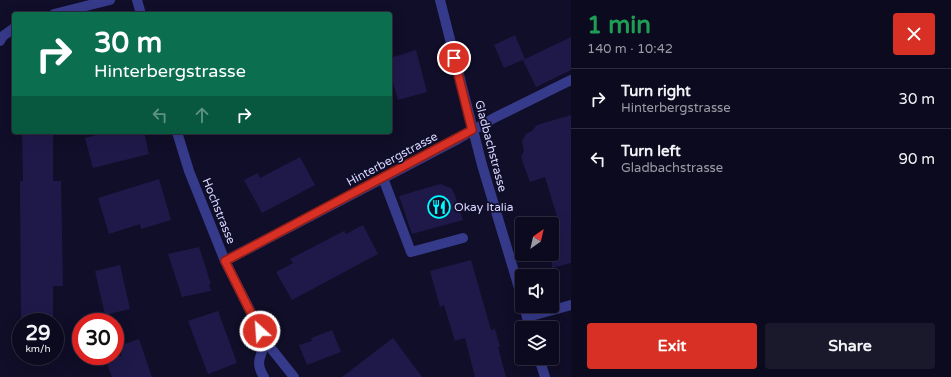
<!DOCTYPE html>
<meta charset="utf-8">
<style>
:root{--surface:#0c0a1e;--page:#1a182b;--text:#f1f3f6;--muted:#9a9aa4;--line:#2c2b3c;--accent:#d93025}
body{margin:0;font-family:"Varela Round",sans-serif;background:var(--page);color:var(--text);height:100vh;display:flex;flex-direction:column;font-size:15px;white-space:nowrap}
*{box-sizing:border-box;margin:0}
p{font-size:13px;color:var(--muted)}
.icon{flex:none;width:22px;height:22px;fill:none;stroke:currentColor;stroke-width:2;stroke-linecap:round;stroke-linejoin:round}
.map{position:relative;flex:1;overflow:hidden}
.panel{display:flex;flex-direction:column;background:var(--surface);width:380px}
.panel>*{flex:none}
.hud{position:absolute;left:12px;top:12px;width:380px;height:122px;border-radius:4px;box-shadow:0 4px 16px #0002,0 0 0 1px var(--line);background:#0b6e4f;color:#fff;overflow:hidden}
.needle{width:26px;rotate:34deg}
.fabs{position:absolute;left:515px;top:217px;display:grid;gap:8px}
.fabs a{display:grid;place-items:center;width:44px;height:44px;border-radius:4px;background:var(--surface);box-shadow:0 4px 16px #0002,0 0 0 1px var(--line);font-size:20px}
.speed{position:absolute;left:12px;top:313px;display:flex;gap:8px;font-size:20px;font-weight:700;text-align:center}
.speed>*{display:grid;place-content:center;width:52px;height:52px;border-radius:50%;background:var(--surface);box-shadow:0 4px 16px #0002,0 0 0 1px var(--line);line-height:1}
.speed small{font-size:10px;font-weight:400}
.speed .limit{border:6px solid #d22;background:#fff;color:#111}
.pin{position:absolute;display:grid;place-items:center;width:34px;height:34px;color:#fff;margin:-17px;border:2px solid #fff;border-radius:50%;box-shadow:0 1px 4px #0007}
.me{position:absolute;width:44px;margin:-22px;rotate:334deg;stroke-linejoin:round;filter:drop-shadow(0 0 3px #0008)}
.turn{display:flex;align-items:center;gap:14px;height:84px;padding:0 16px;font-size:18px}
.turn .icon{width:52px;height:52px;stroke-width:2.5}
.turn b{display:block;font-size:28px;line-height:34px}
.lanes{display:flex;align-items:center;height:38px;padding:0 16px;background:#0003;justify-content:center;gap:20px;direction:ltr}
.lanes .off{opacity:.35}
.round{display:grid;place-items:center;flex:none;width:42px;height:42px;border-radius:4px;background:var(--page)}
.summary{display:flex;align-items:center;justify-content:space-between;height:68px;padding:0 16px}
h1{font-size:24px;font-weight:800;line-height:30px;color:#1e9e55}
.cta{display:flex;gap:8px;margin-top:auto;padding:8px 16px}
.cta a{flex:1;height:46px;border-radius:4px;background:var(--accent);color:#fff;font-size:16px;font-weight:800;line-height:46px;text-align:center}
.cta a+a{background:var(--page);color:var(--text)}
ul{padding:0;list-style:none}
li{display:flex;align-items:center;gap:12px;height:60px;padding:0 16px;border-top:1px solid var(--line)}
li div{flex:1}
li b{display:block;font-size:15px}
li em{font-style:normal}
main{display:flex;flex:1;min-height:0}
.map>svg:first-child{display:block}
.building{fill:#1f194a}
.lines{fill:none;stroke-linecap:round;stroke-linejoin:round}
.service{stroke:#363a8a;stroke-width:10}
.minor{stroke:#363a8a;stroke-width:10}
.tertiary{stroke:#363a8a;stroke-width:10}
.route-casing{stroke:#8d1f18;stroke-width:10}
.route{stroke:#d93025;stroke-width:7}
.labels{text-anchor:middle;stroke-width:3.5;stroke-linejoin:round;paint-order:stroke}
.street-label{font-size:12px;fill:#d6d5ff;stroke:#100e28}
.poi-label{font-size:12px;fill:#d6d5ff;stroke:#100e28;text-anchor:start}
</style>
<main>
<div class="map">
<svg width="571" height="377" viewBox="0 0 571 377">
<rect width="100%" height="100%" fill="#100e28"/>
<g class="building">
<path d="M 515,35 L 525,59 L 504,68 L 494,45 Z"/>
<path d="M 571,37 L 571,70 L 536,87 L 523,60 Z"/>
<path d="M 416,50 L 427,92 L 398,100 L 390,72 L 390,58 Z"/>
<path d="M 571,115 L 571,263 L 552,268 L 552,225 L 559,223 L 545,177 L 530,182 L 521,157 L 524,151 L 522,141 L 526,134 L 532,131 L 537,125 Z"/>
<path d="M 22,132 L 53,132 L 53,181 L 61,181 L 63,286 L 53,286 L 53,322 L 21,322 L 20,181 L 23,181 Z"/>
<path d="M 107,132 L 144,132 L 149,154 L 93,168 L 85,138 Z"/>
<path d="M 300,157 L 315,185 L 262,213 L 244,180 L 258,173 L 260,178 Z"/>
<path d="M 159,179 L 171,220 L 141,229 L 140,224 L 109,234 L 98,198 Z"/>
<path d="M 440,184 L 451,188 L 454,193 L 463,220 L 412,234 L 399,196 Z"/>
<path d="M 363,225 L 378,254 L 292,300 L 276,272 L 293,263 L 290,259 L 344,231 L 346,234 Z"/>
<path d="M 199,247 L 211,284 L 209,285 L 211,291 L 182,297 L 168,254 Z"/>
<path d="M 471,260 L 491,330 L 495,329 L 500,347 L 498,347 L 506,377 L 475,377 L 465,338 L 455,341 L 444,305 L 440,307 L 430,271 Z"/>
<path d="M 120,265 L 130,309 L 105,315 L 95,271 Z"/>
<path d="M 218,311 L 237,363 L 208,374 L 188,321 Z"/>
<path d="M 332,330 L 341,352 L 307,365 L 299,345 L 312,341 L 311,338 Z"/>
<path d="M 393,338 L 422,377 L 342,377 Z"/>
<path d="M 139,339 L 152,377 L 112,377 L 104,356 L 122,356 L 119,346 Z"/>
</g>
<g class="lines">
<g class="service">
<path d="M 383,178 L 411,252 L 463,238"/>
<path d="M 527,317 L 571,305"/>
</g>
<g class="minor">
<path d="M 137,0 L 141,14"/>
<path d="M 54,14 L 110,0"/>
<path d="M 0,41 L 3,36 L 14,28"/>
<path d="M 177,132 L 189,171 L 225,261 L 266,342 L 294,377"/>
<path d="M 225,261 L 458,139 L 494,118 L 571,80"/>
<path d="M 264,377 C 255,363 260,357 266,342"/>
</g>
<g class="tertiary">
<path d="M 440,0 L 482,165 L 522,298"/>
<path d="M 524,306 L 530,328"/>
<path d="M 539,358 L 545,377"/>
</g>
</g>
<g class="lines">
<g class="route-casing">
<path id="route" d="M 260,331 L 225,261 L 472,130 L 454,58"/>
</g>
<use href="#route" class="route"/>
</g>
<defs>
<g id="restaurant-ring" transform="scale(1.15)"><circle r="9.5" fill="#100e28" stroke="#01faff" stroke-width="1.5"/><path d="M-5-6h1v4h1v-4h1v4h1v-4h1v5L-1.5 .5V6h-2V.5L-5-1ZM5-6V6H3V1.5H1.5Q1.5-4 5-6Z" fill="#01faff"/></g>
</defs>
<g fill-rule="evenodd">
<use href="#restaurant-ring" x="439" y="207"/>
</g>
<g class="labels">
<g class="street-label">
<text transform="translate(491 146) rotate(75)" y="4">Gladbachstrasse</text>
<text transform="translate(392 159) rotate(-28)" y="4">Hinterbergstrasse</text>
<text transform="translate(219 211) rotate(68)" y="4">Hochstrasse</text>
</g>
<g class="poi-label">
<text x="454" y="211">Okay Italia</text>
</g>
</g>
</svg>
<div class="fabs">
<a><svg class="needle" viewBox="-14 -14 28 28"><path d="M0-13l5 13h-10z" fill="#e53935"/><path d="M0 13l5-13h-10z" fill="#9a9aa4"/></svg></a>
<a><svg class="icon" aria-label="sound" viewBox="0 0 24 24"><path d="M4 9h4l5-4v14l-5-4H4zM17 9q2 3 0 6"/></svg></a>
<a><svg class="icon" aria-label="layers" viewBox="0 0 24 24"><path d="M12 4l9 5-9 5-9-5zM3 14l9 5 9-5"/></svg></a>
</div>
<div class="speed"><div>29<small>km/h</small></div><div class="limit">30</div></div>
<div class="pin" style="left:454px;top:58px;background:#d93025"><svg class="icon" aria-label="arrive" viewBox="0 0 24 24"><path d="M6 21V4h12l-3 4 3 4H6"/></svg></div>
<svg class="me" style="left:260px;top:331px" viewBox="-20 -20 40 40"><circle r="17" fill="#d93025" stroke="#fff" stroke-width="3"/><path d="M0-11L8 9 0 5-8 9z" fill="#fff"/></svg>
<div class="hud">
<div class="turn"><svg class="icon" aria-label="right" viewBox="0 0 24 24"><path d="M7 20v-9h11M14 6l5 5-5 5"/></svg><div><b>30 m</b>Hinterbergstrasse</div></div>
<div class="lanes"><svg class="icon off" aria-label="left" viewBox="0 0 24 24"><path d="M17 20v-9H6M10 6l-5 5 5 5"/></svg><svg class="icon off" aria-label="ahead" viewBox="0 0 24 24"><path d="M12 20V5M6 11l6-6 6 6"/></svg><svg class="icon" aria-label="right" viewBox="0 0 24 24"><path d="M7 20v-9h11M14 6l5 5-5 5"/></svg></div>
</div>
</div>
<section class="panel">
<div class="summary"><div><h1>1 min</h1><p>140 m · 10:42</p></div><a class="round" style="background:#d93025;color:#fff"><svg class="icon" aria-label="close" viewBox="0 0 24 24"><path d="M6 6l12 12M18 6L6 18"/></svg></a></div>
<ul>
<li><svg class="icon" aria-label="right" viewBox="0 0 24 24"><path d="M7 20v-9h11M14 6l5 5-5 5"/></svg><div><b>Turn right</b><p>Hinterbergstrasse</p></div><em>30 m</em></li>
<li><svg class="icon" aria-label="left" viewBox="0 0 24 24"><path d="M17 20v-9H6M10 6l-5 5 5 5"/></svg><div><b>Turn left</b><p>Gladbachstrasse</p></div><em>90 m</em></li>
</ul>
<div class="cta"><a>Exit</a><a>Share</a></div>
</section>
</main>
